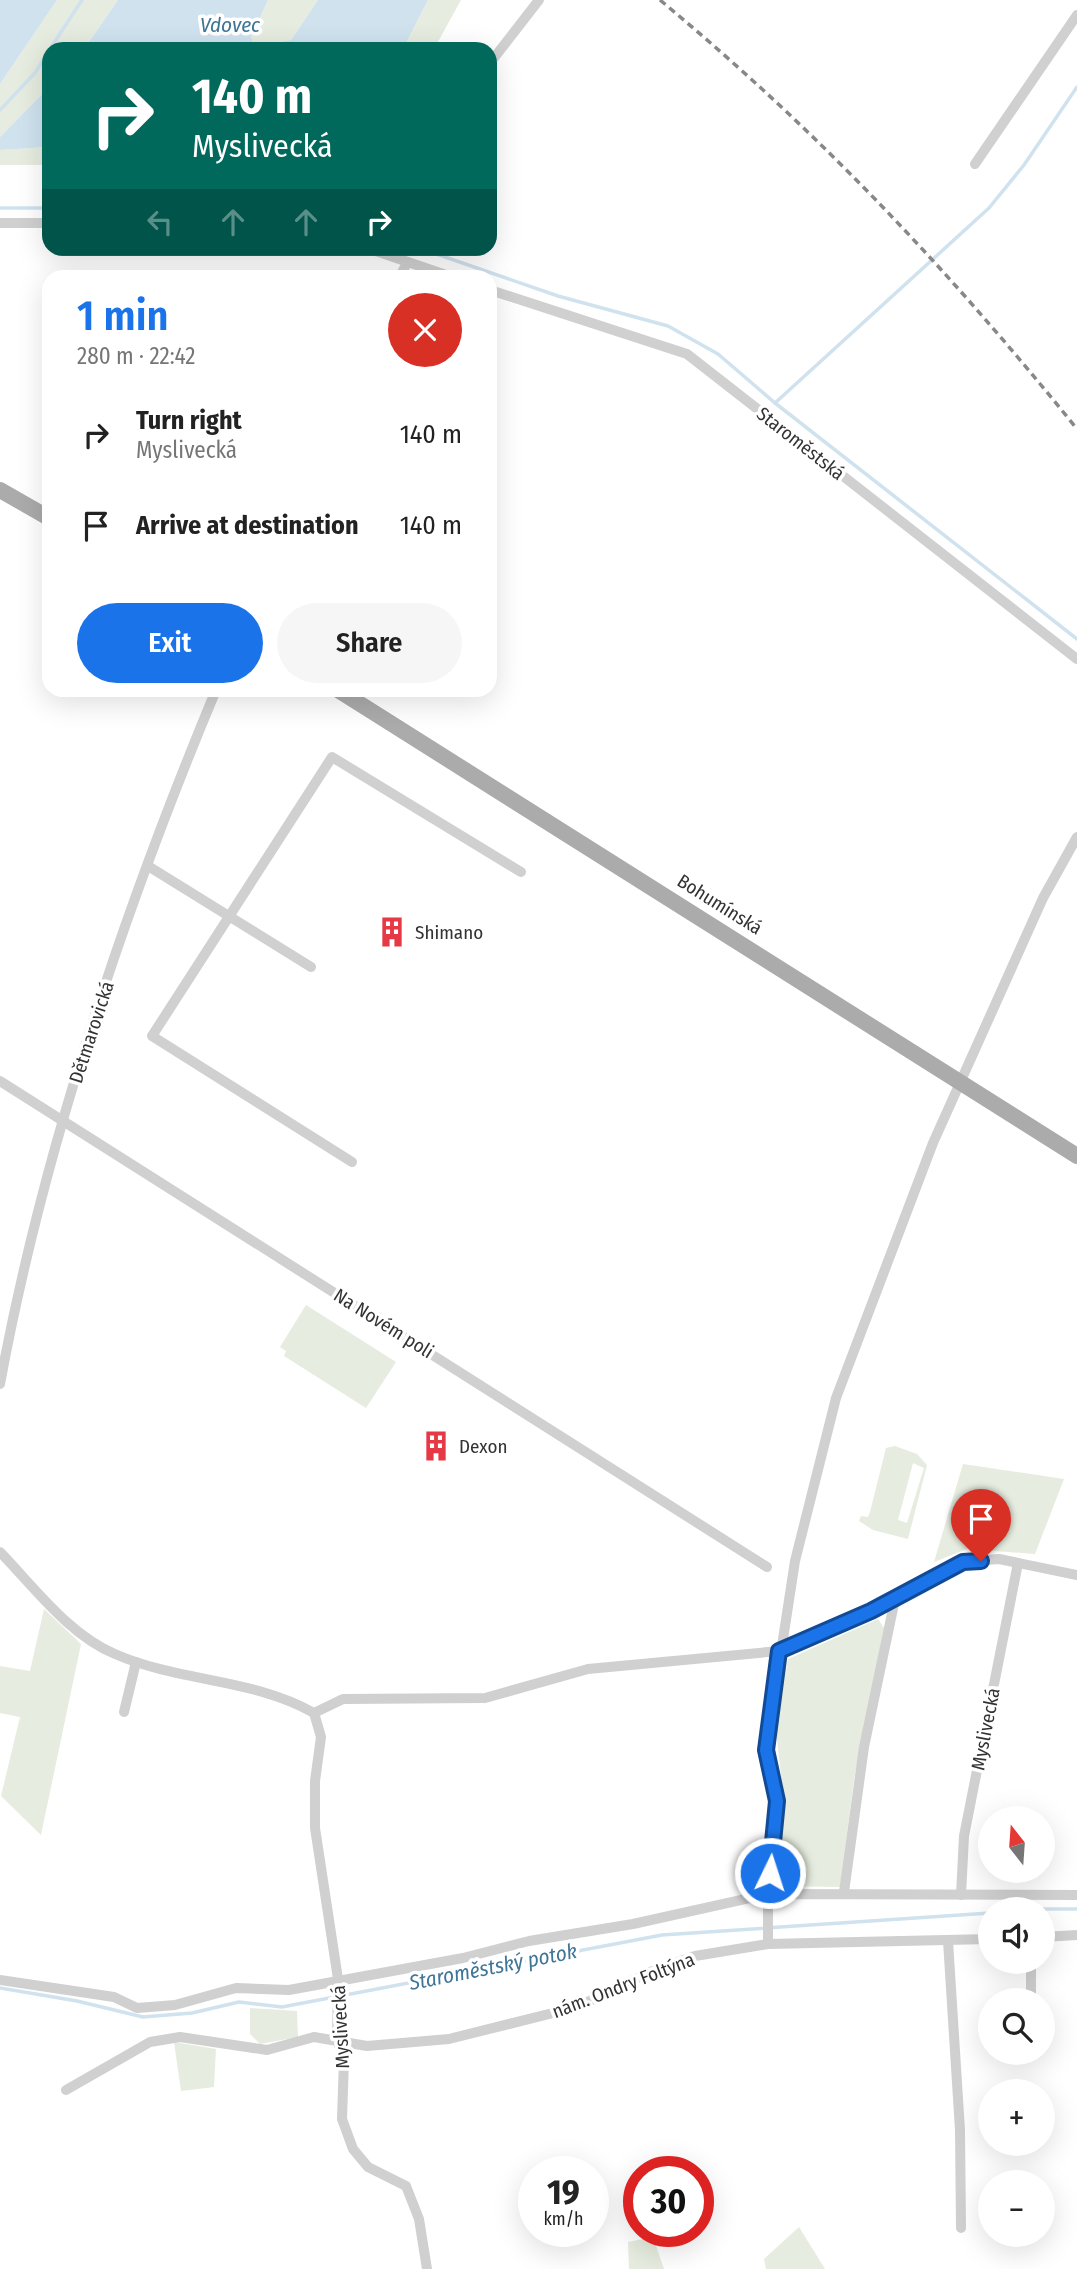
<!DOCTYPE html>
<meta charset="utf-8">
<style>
:root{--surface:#fff;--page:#f6f6f6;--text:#222;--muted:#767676;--accent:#1a73e8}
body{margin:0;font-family:"Fira Sans Condensed",sans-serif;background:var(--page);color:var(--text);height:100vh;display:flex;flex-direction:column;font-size:26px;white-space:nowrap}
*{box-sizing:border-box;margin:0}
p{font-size:23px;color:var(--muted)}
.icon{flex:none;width:38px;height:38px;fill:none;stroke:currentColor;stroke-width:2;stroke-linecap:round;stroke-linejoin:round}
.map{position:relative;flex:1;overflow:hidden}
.sheet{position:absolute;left:42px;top:270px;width:455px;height:427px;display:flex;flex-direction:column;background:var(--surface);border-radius:21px;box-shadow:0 7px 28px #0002}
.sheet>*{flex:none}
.hud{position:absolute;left:42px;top:42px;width:455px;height:214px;border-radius:21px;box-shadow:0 7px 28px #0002;background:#00695c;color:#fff;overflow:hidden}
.needle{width:46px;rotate:343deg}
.buttons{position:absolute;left:978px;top:1806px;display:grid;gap:14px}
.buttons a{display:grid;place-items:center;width:77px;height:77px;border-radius:50%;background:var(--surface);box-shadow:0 7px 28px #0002;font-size:35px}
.speed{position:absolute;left:518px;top:2156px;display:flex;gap:14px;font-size:35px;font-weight:700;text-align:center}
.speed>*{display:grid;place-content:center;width:91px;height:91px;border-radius:50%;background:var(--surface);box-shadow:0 7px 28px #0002;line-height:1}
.speed small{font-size:18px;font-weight:400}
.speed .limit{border:10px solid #d22;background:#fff;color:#111}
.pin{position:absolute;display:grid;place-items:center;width:60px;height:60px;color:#fff;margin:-72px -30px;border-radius:50% 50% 50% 0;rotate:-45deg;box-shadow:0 0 7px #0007}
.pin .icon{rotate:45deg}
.me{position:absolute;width:77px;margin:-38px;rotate:4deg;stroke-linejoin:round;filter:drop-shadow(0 0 5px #0008)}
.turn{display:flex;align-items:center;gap:24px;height:147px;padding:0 35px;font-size:32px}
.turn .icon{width:91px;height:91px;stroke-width:2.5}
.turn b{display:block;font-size:49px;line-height:60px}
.lanes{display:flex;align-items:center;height:66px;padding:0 35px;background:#0003;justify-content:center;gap:35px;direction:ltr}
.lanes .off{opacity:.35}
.round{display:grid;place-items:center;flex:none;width:74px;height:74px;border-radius:37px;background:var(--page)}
.summary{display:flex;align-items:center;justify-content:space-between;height:119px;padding:0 35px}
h1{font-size:42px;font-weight:600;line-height:52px;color:var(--accent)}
.action{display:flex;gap:14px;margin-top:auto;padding:14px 35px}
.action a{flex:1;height:80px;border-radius:42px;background:var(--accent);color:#fff;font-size:28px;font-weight:600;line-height:80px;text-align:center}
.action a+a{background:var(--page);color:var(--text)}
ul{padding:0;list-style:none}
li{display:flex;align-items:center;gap:21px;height:91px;padding:0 35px}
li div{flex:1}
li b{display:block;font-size:26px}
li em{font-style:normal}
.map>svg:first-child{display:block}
.green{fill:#e6ecdf;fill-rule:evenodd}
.water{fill:#cfe2ee}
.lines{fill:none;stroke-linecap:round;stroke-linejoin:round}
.stream{stroke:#cfe2ee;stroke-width:3.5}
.minor{stroke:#d0d0d0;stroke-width:10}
.primary{stroke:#ababab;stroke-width:16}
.rail{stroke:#888;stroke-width:3.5;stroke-dasharray:7 5;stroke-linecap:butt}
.route-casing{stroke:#114b97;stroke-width:18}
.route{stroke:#1a73e8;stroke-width:12}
.labels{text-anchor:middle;stroke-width:7;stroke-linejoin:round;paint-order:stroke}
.street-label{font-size:19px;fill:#333;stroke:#fff}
.poi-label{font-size:19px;fill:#333;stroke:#fff;text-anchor:start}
.water-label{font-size:21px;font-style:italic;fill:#3f7597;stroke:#fff}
</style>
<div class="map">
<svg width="1077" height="2269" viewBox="0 0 1077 2269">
<rect width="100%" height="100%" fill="#fff"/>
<g class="green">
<path d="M 57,0 L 118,0 L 84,49 L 49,49 L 49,87 L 0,137 L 0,84 Z"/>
<path d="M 268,0 L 318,0 L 291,40 L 263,45 L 253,42 L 251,37 Z"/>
<path d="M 428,0 L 461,0 L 434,49 L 403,49 Z"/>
<path d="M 49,147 L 49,165 L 0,165 L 0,150 Z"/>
<path d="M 306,1305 L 396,1362 L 366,1408 L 284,1356 L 286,1351 L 280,1347 Z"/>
<path d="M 895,1446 L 917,1454 L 927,1465 L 908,1539 L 873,1530 L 859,1521 L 861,1516 L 868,1517 L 870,1512 L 886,1448 ZM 913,1463 L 924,1468 L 907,1523 L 898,1520 Z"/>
<path d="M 963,1464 L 1064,1479 L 1035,1554 L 967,1549 L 934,1562 Z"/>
<path d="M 44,1609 L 81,1644 L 41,1835 L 1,1796 L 20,1717 L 0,1713 L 0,1666 L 30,1671 Z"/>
<path d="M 878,1619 L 884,1628 L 854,1779 L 840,1887 L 775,1886 L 783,1794 L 776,1730 L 788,1659 Z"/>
<path d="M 250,2008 L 297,2011 L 298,2037 L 260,2044 L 250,2034 Z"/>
<path d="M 174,2042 L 216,2049 L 214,2087 L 181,2091 Z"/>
<path d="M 799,2227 L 825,2269 L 766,2269 L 764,2259 Z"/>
<path d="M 653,2237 L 664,2269 L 629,2269 L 628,2242 Z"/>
</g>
<g class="water">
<path d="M 0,0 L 57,0 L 0,84 Z"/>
<path d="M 118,0 L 268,0 L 251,37 L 253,42 L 263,45 L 291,40 L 318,0 L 428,0 L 403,49 L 84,49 Z"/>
<path d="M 49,87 L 49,147 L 0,150 L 0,137 Z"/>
</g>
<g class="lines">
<g class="stream">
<path d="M 50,49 L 82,0"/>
<path d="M 0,110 L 35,73 L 49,51"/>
<path d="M 0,208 L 49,208"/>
<path d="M 419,248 L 558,296 L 668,326 L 718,354 L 775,403 L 1077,639"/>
<path d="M 775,403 L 989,208 L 1024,165 L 1077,87"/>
<path d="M 1043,1909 L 1077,1909"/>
<path d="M 0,1988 L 77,2001 L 143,2017 L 192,2013 L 239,2002 L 282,2007 L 662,1935 L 990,1913"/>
</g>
<g class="minor">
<path d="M 490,63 L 539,0"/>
<path d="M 975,164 L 1077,15"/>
<path d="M 0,223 L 49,223"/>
<path d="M 367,248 L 449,276"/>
<path d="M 400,276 L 407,263"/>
<path d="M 490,290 L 687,354 L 1077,659"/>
<path d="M 148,866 L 311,967"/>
<path d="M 0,1081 L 767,1567"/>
<path d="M 352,1162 L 152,1036 L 332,757 L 521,872"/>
<path d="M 0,1384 C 44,1146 123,913 216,690"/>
<path d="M 0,1552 C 34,1587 69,1635 115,1654 C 179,1682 252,1678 314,1713 L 321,1737 L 315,1781 L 315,1828 L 338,1979 L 337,2039 L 344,2060 L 342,2119 L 353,2149 L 368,2167 L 406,2186 L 419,2219 L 427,2269"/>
<path d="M 124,1712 L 136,1662"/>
<path d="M 314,1713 L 343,1699 L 485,1698 L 588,1669 L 779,1651 L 871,1611 L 963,1562 L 999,1559 L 1077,1575"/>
<path d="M 844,1892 L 864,1747 L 895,1599"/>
<path d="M 961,1895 L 964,1836 L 1018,1563"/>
<path d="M 1043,1937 L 1077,1935"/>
<path d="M 948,1941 L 960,2130 L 961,2228"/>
<path d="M 768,1944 L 768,1894 L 777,1801 L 766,1750 L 795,1561 L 836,1398 L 933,1143 L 1043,898 L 1077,837"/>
<path d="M 1031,1962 L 1031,2000"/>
<path d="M 0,1980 L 114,1997 L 137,2008 L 175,2005 L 236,1988 L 289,1990 L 463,1958 L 529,1941 L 633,1924 L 768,1894 L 1077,1895"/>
<path d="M 66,2090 L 150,2042 L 180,2037 L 267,2050 L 314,2037 L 367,2046 L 449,2039 L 577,2007 L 650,1972 L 695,1956 L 768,1944 L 990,1939"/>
</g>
<g class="primary">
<path d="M 0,490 L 49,518"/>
<path d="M 338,690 L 1077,1156"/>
</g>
<path class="rail" d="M 660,0 C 819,132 947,268 1077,429"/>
</g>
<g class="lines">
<g class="route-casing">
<path id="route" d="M 770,1873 L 777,1801 L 766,1750 L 779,1651 L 871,1611 L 963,1562 L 981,1561"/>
</g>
<use href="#route" class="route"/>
</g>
<defs>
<g id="building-bare" transform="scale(2.415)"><path d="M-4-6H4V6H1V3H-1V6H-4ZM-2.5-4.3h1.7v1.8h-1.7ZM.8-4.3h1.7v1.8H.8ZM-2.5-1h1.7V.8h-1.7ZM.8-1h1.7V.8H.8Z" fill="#e63946" stroke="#fff" stroke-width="2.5" paint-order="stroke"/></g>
</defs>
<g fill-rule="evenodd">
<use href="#building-bare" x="392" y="932"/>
<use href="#building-bare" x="436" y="1446"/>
</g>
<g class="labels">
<g class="street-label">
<text transform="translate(801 443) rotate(38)" y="7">Staroměstská</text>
<text transform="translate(720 904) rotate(32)" y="7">Bohumínská</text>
<text transform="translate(91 1032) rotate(-72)" y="7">Dětmarovická</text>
<text transform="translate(384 1323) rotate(32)" y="7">Na Novém poli</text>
<text transform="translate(985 1729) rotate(-79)" y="7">Myslivecká</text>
<text transform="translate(623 1985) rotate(-21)" y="7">nám. Ondry Foltýna</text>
<text transform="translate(340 2027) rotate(-93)" y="7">Myslivecká</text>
</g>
<g class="poi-label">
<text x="415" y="939">Shimano</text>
<text x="459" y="1453">Dexon</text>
</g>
<g class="water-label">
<text x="230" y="32">Vdovec</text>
<text transform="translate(493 1967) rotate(-11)" y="7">Staroměstský potok</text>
</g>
</g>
</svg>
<div class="buttons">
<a><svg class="needle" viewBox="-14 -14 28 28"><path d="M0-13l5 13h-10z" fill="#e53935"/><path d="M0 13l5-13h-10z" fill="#767676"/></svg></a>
<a><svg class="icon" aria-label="sound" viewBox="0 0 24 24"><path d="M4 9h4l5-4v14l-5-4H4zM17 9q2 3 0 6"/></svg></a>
<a><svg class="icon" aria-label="search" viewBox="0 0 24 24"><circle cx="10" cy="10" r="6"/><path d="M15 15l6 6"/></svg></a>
<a>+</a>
<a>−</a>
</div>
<div class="speed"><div>19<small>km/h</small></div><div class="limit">30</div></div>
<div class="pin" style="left:981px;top:1561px;background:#d93025"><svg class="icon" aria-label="arrive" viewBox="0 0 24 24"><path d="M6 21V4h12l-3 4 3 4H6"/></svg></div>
<svg class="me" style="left:770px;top:1873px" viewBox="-20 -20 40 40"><circle r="17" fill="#1a73e8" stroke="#fff" stroke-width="3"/><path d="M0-11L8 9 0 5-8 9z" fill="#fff"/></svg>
<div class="hud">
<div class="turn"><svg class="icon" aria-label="right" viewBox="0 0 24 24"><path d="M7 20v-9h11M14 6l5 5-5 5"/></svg><div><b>140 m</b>Myslivecká</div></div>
<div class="lanes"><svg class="icon off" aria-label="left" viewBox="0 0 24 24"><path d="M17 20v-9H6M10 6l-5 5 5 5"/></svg><svg class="icon off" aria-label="ahead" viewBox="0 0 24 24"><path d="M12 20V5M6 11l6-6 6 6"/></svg><svg class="icon off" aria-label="ahead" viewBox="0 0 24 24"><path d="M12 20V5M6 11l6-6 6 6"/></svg><svg class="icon" aria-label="right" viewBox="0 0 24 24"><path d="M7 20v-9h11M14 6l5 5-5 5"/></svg></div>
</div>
<section class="sheet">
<div class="summary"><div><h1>1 min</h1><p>280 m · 22:42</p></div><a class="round" style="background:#d93025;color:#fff"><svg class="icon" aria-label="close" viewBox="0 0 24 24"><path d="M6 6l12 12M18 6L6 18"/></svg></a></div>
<ul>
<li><svg class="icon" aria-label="right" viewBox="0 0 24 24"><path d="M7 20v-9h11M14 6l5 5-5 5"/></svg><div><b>Turn right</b><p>Myslivecká</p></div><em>140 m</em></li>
<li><svg class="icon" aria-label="arrive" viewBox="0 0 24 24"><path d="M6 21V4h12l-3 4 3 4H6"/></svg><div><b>Arrive at destination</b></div><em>140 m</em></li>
</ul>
<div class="action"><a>Exit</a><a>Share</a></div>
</section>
</div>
